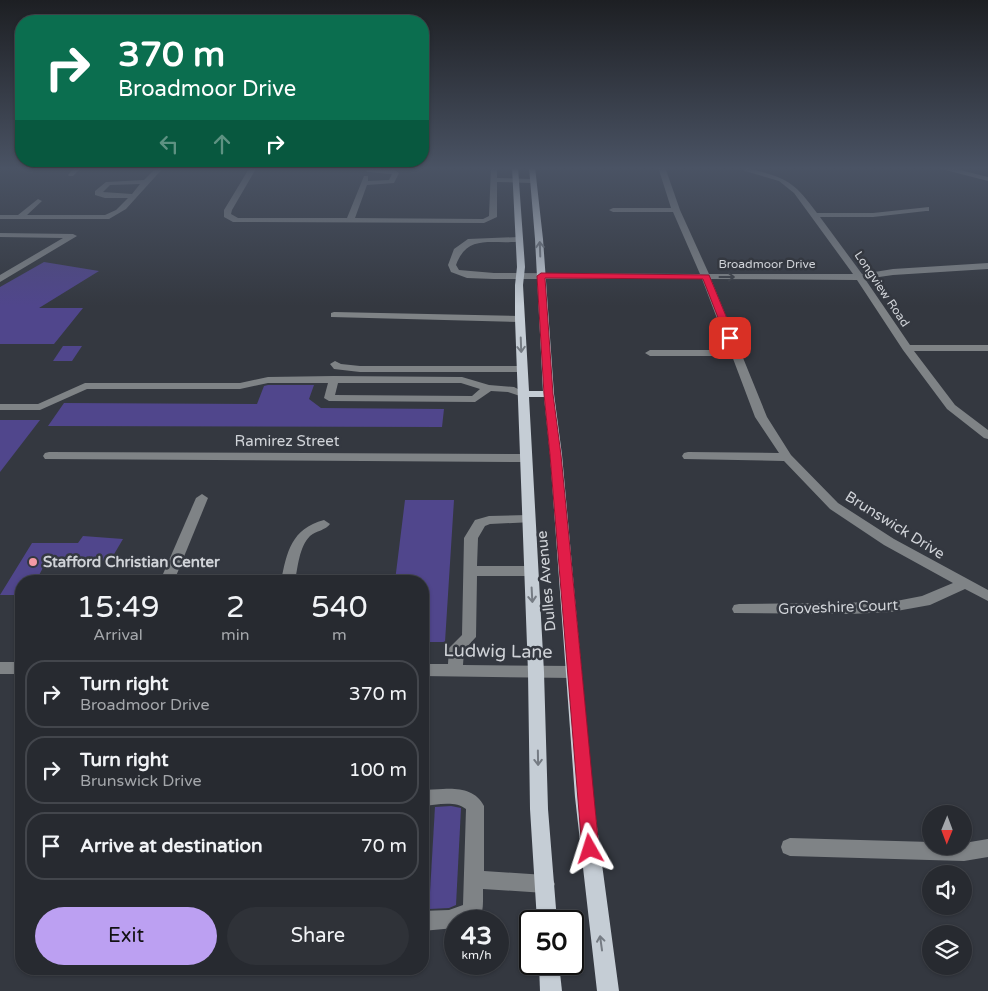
<!DOCTYPE html>
<style>
:root{--surface:#272a30;--page:#2f3238;--text:#f1f3f6;--muted:#a4a7ab;--line:#43464c;--accent:#bca0f2}
body{margin:0;font-family:"Varela Round",sans-serif;background:var(--page);color:var(--text);height:100vh;display:flex;flex-direction:column;font-size:19px;white-space:nowrap}
*{box-sizing:border-box;margin:0}
p{font-size:16px;color:var(--muted)}
.icon{flex:none;width:28px;height:28px;fill:none;stroke:currentColor;stroke-width:2;stroke-linecap:round;stroke-linejoin:round}
.map{position:relative;flex:1;overflow:hidden}
.details{position:absolute;left:15px;top:575px;width:414px;height:400px;display:flex;flex-direction:column;background:var(--surface);border-radius:20px;box-shadow:0 1px 4px #0004,0 0 0 1px var(--line)}
.details>*{flex:none}
.top-card{position:absolute;left:15px;top:15px;width:414px;height:152px;border-radius:20px;box-shadow:0 1px 4px #0004,0 0 0 1px var(--line);background:#0b6e4f;color:#fff;overflow:hidden}
.needle{width:32px;rotate:181deg}
.controls{position:absolute;left:922px;top:805px;display:grid;gap:10px}
.controls a{display:grid;place-items:center;width:50px;height:50px;border-radius:50%;background:var(--surface);box-shadow:0 1px 4px #0004,0 0 0 1px var(--line);font-size:25px}
.speed{position:absolute;left:444px;top:910px;display:flex;gap:10px;font-size:25px;font-weight:700;text-align:center}
.speed>*{display:grid;place-content:center;width:65px;height:65px;border-radius:50%;background:var(--surface);box-shadow:0 1px 4px #0004,0 0 0 1px var(--line);line-height:1}
.speed small{font-size:12px;font-weight:400}
.speed .limit{border:2px solid #111;border-radius:8px;background:#fff;color:#111}
.pin{position:absolute;display:grid;place-items:center;width:42px;height:42px;color:#fff;margin:-21px;border-radius:10px;box-shadow:0 2px 8px #0006}
.me{position:absolute;width:55px;margin:-28px;rotate:354deg;stroke-linejoin:round;filter:drop-shadow(0 0 4px #0008)}
.turn{display:flex;align-items:center;gap:18px;height:105px;padding:0 20px;font-size:22px}
.turn .icon{width:65px;height:65px;stroke-width:2.5}
.turn b{display:block;font-size:35px;line-height:42px}
.lanes{display:flex;align-items:center;height:48px;padding:0 20px;background:#0003;justify-content:center;gap:25px;direction:ltr}
.lanes .off{opacity:.35}
.eta{display:flex;justify-content:space-evenly;align-items:center;height:85px;text-align:center}
.eta b{font-size:30px;font-weight:600;line-height:35px}
.cta{display:flex;gap:10px;margin-top:auto;padding:10px 20px}
.cta a{flex:1;height:58px;border-radius:30px;background:var(--accent);color:#111;font-size:20px;font-weight:600;line-height:58px;text-align:center}
.cta a+a{background:var(--page);color:var(--text)}
ul{padding:0;list-style:none}
li{display:flex;align-items:center;gap:15px;height:68px;margin:0 10px 8px;padding:0 10px;border:2px solid var(--line);border-radius:20px}
li div{flex:1}
li b{display:block;font-size:19px}
li em{font-style:normal}
.map>svg:first-child{display:block}
.building{fill:#50468c}
.lines{fill:none;stroke-linecap:round;stroke-linejoin:round}
.minor{fill:#7f8386;fill-rule:evenodd}
.major{fill:#c5cdd5;fill-rule:evenodd}
.oneway{stroke:#757b83}
.oneway2{stroke:#3c4047}
.route{fill:#e11d48;stroke:#92132f}
.poi-dot{fill:#f49aa5;stroke:#343840;stroke-width:2}
.labels{text-anchor:middle;stroke-width:5;stroke-linejoin:round;paint-order:stroke}
.far-street-label{font-size:12px;fill:#d0d3d8;stroke:#343840}
.street-label{font-size:15px;fill:#d0d3d8;stroke:#343840}
.poi-label{font-size:15px;font-weight:bold;fill:#d0d3d8;stroke:#343840;text-anchor:start}
.near-street-label{font-size:18px;fill:#d0d3d8;stroke:#343840}
</style>
<div class="map">
<svg width="988" height="991" viewBox="0 0 988 991">
<rect width="100%" height="100%" fill="#343840"/>
<g class="building">
<path d="M 44,262 L 99,271 L 39,308 L 83,308 L 54,344 L 0,344 L 0,287 Z"/>
<path d="M 63,346 L 82,346 L 72,361 L 53,361 Z"/>
<path d="M 268,385 L 314,385 L 309,399 L 321,408 L 444,409 L 442,427 L 48,426 L 64,403 L 257,404 L 264,386 Z"/>
<path d="M 0,420 L 40,420 L 0,472 Z"/>
<path d="M 405,500 L 454,500 L 445,642 L 422,642 L 422,581 L 395,581 Z"/>
<path d="M 83,536 L 123,539 L 110,561 L 48,558 L 36,581 L 21,581 L 21,595 L 0,595 L 32,543 L 78,543 Z"/>
<path d="M 451,806 L 461,808 L 456,905 L 449,908 L 429,909 L 435,807 Z"/>
</g>
<g class="lines">
<g class="minor">
<path d="M 75,167 L 82,167 L 73,176 L 69,176 L 68,175 Z"/>
<path d="M 157,167 L 164,167 L 126,209 L 109,219 L 0,219 L 0,215 L 18,215 L 38,199 L 42,201 L 27,215 L 105,215 L 116,210 L 128,198 L 105,198 L 95,195 L 95,191 L 106,182 L 144,180 ZM 140,184 L 132,194 L 103,192 L 110,185 Z"/>
<path d="M 250,167 L 257,167 L 232,210 L 231,214 L 238,218 L 347,218 L 364,176 L 368,176 L 368,181 L 389,180 L 392,174 L 367,172 L 366,171 L 369,169 L 393,169 L 399,173 L 394,183 L 367,185 L 355,218 L 483,219 L 489,216 L 491,167 L 497,167 L 497,178 L 532,179 L 536,181 L 532,183 L 497,182 L 497,217 L 484,223 L 233,222 L 224,217 L 224,210 Z"/>
<path d="M 658,167 L 665,167 L 680,210 L 709,274 L 853,274 L 794,193 L 779,181 L 745,171 L 744,170 L 747,168 C 786,178 793,180 817,213 L 873,213 L 929,207 L 929,211 L 926,211 L 873,217 L 820,217 L 862,274 L 893,269 L 988,263 L 988,269 L 893,275 L 865,279 L 910,345 L 988,345 L 988,351 L 914,351 L 955,405 L 988,430 L 988,439 L 984,438 L 947,409 L 903,350 L 857,280 L 711,279 L 767,417 L 791,455 L 838,503 L 894,539 L 988,590 L 988,601 L 965,589 L 930,605 L 891,612 L 850,614 L 734,613 L 732,609 L 734,605 L 739,604 L 891,602 L 922,596 L 953,583 L 884,545 L 830,509 L 784,461 L 684,459 L 682,456 L 684,453 L 688,452 L 779,453 L 755,417 L 732,356 L 650,356 L 645,353 L 650,350 L 729,350 L 702,279 L 494,279 L 467,278 L 451,272 L 448,265 L 454,249 L 468,239 L 519,237 L 523,239 L 522,241 C 494,246 468,232 456,265 L 459,270 L 494,273 L 700,274 L 673,212 L 613,212 L 609,210 L 613,208 L 671,208 Z"/>
<path d="M 934,167 L 948,167 L 988,177 L 988,181 Z"/>
<path d="M 0,233 L 73,234 L 77,236 L 0,282 L 0,275 L 63,238 L 0,237 Z"/>
<path d="M 334,312 L 520,316 L 525,319 L 520,322 L 331,317 L 331,313 Z"/>
<path d="M 335,361 L 341,364 L 360,366 L 522,366 L 527,369 L 522,372 L 360,372 L 334,369 L 330,364 Z"/>
<path d="M 334,376 L 462,377 L 489,385 L 514,387 L 528,394 L 523,397 L 508,392 L 491,391 L 475,402 L 329,401 L 324,398 L 328,383 L 268,383 L 240,389 L 87,389 L 40,410 L 0,410 L 0,404 L 38,404 L 85,383 L 240,383 L 268,377 ZM 338,383 L 461,383 L 480,389 L 472,396 L 335,395 Z"/>
<path d="M 49,452 L 525,454 L 531,458 L 525,462 L 45,459 L 43,456 L 45,453 Z"/>
<path d="M 202,494 L 208,498 L 174,581 L 160,581 L 196,498 Z"/>
<path d="M 528,515 L 533,516 L 534,519 L 533,522 L 490,524 L 485,526 L 478,538 L 477,566 L 531,566 L 536,568 L 538,571 L 536,574 L 531,576 L 477,576 L 476,637 L 464,650 L 463,665 L 574,666 L 580,668 L 582,672 L 580,676 L 574,678 L 422,676 L 422,664 L 448,664 L 449,648 L 462,635 L 464,538 L 475,520 L 489,516 Z"/>
<path d="M 324,520 L 330,524 C 326,530 316,531 310,536 C 299,547 298,567 295,581 L 281,581 C 287,552 291,529 324,520 Z"/>
<rect x="0" y="662" width="21" height="12"/>
<path d="M 443,789 C 459,788 476,790 484,806 L 484,871 L 545,875 L 552,878 L 555,884 L 552,890 L 545,893 L 483,889 C 483,916 485,921 455,921 L 455,928 L 422,931 L 422,911 L 449,910 L 463,905 L 466,809 C 455,800 436,805 422,806 L 422,790 Z"/>
<path d="M 790,838 L 931,842 L 931,846 L 964,846 L 964,843 L 988,839 L 988,857 L 964,861 L 790,856 L 783,853 L 781,847 L 783,841 Z"/>
</g>
<g class="major">
<path d="M 512,167 L 518,167 L 525,267 L 523,285 L 529,391 L 543,391 L 535,239 L 529,167 L 535,167 L 543,239 L 554,394 L 562,455 L 593,797 L 619,991 L 597,991 L 575,797 L 550,455 L 544,397 L 529,397 L 544,672 L 548,809 L 557,921 L 537,921 L 530,809 L 528,672 L 515,319 L 515,285 L 517,267 Z"/>
<path d="M 539,964 L 559,964 L 562,991 L 540,991 Z"/>
</g>
</g>
<defs><path id="oneway-shaft" d="M-6 0H5M1.5-3L5.5 0L1.5 3" fill="none" stroke-width="1.6" stroke-linecap="round" stroke-linejoin="round" transform="scale(1.25)"/></defs>
<g class="oneway">
<use href="#oneway-shaft" transform="translate(540 249) rotate(-92)"/>
<use href="#oneway-shaft" transform="translate(521 345) rotate(88)"/>
<use href="#oneway-shaft" transform="translate(532 595) rotate(87)"/>
<use href="#oneway-shaft" transform="translate(538 758) rotate(89)"/>
<use href="#oneway-shaft" transform="translate(601 943) rotate(-98)"/>
</g>
<use class="oneway2" href="#oneway-shaft" transform="translate(727 277)"/>
<linearGradient id="sky" x2="0" y2="1"><stop stop-color="#1d1f23"/><stop offset="0.55" stop-color="#4a5364"/><stop offset="1" stop-color="#4a5364" stop-opacity="0"/></linearGradient>
<rect width="988" height="306" fill="url(#sky)"/>
<path class="route" d="M 541,273 L 709,275 L 735,338 L 730,340 L 726,338 L 703,279 L 545,278 L 553,394 L 561,455 L 599,849 L 596,855 L 590,857 L 584,855 L 582,849 L 550,455 L 544,394 L 537,276 Z"/>
<circle class="poi-dot" cx="33" cy="562" r="5"/>
<g class="labels">
<g class="far-street-label">
<text x="767" y="268">Broadmoor Drive</text>
<text transform="translate(882 289) rotate(56)" y="4">Longview Road</text>
</g>
<g class="street-label">
<text x="287" y="446">Ramirez Street</text>
<text transform="translate(895 525) rotate(32)" y="5">Brunswick Drive</text>
<text transform="translate(546 581) rotate(-95)" y="5">Dulles Avenue</text>
<text transform="translate(838 607) rotate(-2)" y="5">Groveshire Court</text>
</g>
<g class="poi-label">
<text x="43" y="567">Stafford Christian Center</text>
</g>
<g class="near-street-label">
<text transform="translate(498 651) rotate(1)" y="6">Ludwig Lane</text>
</g>
</g>
</svg>
<div class="controls">
<a><svg class="needle" viewBox="-14 -14 28 28"><path d="M0-13l5 13h-10z" fill="#e53935"/><path d="M0 13l5-13h-10z" fill="#a4a7ab"/></svg></a>
<a><svg class="icon" aria-label="sound" viewBox="0 0 24 24"><path d="M4 9h4l5-4v14l-5-4H4zM17 9q2 3 0 6"/></svg></a>
<a><svg class="icon" aria-label="layers" viewBox="0 0 24 24"><path d="M12 4l9 5-9 5-9-5zM3 14l9 5 9-5"/></svg></a>
</div>
<div class="speed"><div>43<small>km/h</small></div><div class="limit">50</div></div>
<div class="pin" style="left:730px;top:338px;background:#d93025"><svg class="icon" aria-label="arrive" viewBox="0 0 24 24"><path d="M6 21V4h12l-3 4 3 4H6"/></svg></div>
<svg class="me" style="left:590px;top:849px" viewBox="-20 -20 40 40"><path d="M0-17L14 15 0 8-14 15z" fill="#e11d48" stroke="#fff" stroke-width="4"/></svg>
<div class="top-card">
<div class="turn"><svg class="icon" aria-label="right" viewBox="0 0 24 24"><path d="M7 20v-9h11M14 6l5 5-5 5"/></svg><div><b>370 m</b>Broadmoor Drive</div></div>
<div class="lanes"><svg class="icon off" aria-label="left" viewBox="0 0 24 24"><path d="M17 20v-9H6M10 6l-5 5 5 5"/></svg><svg class="icon off" aria-label="ahead" viewBox="0 0 24 24"><path d="M12 20V5M6 11l6-6 6 6"/></svg><svg class="icon" aria-label="right" viewBox="0 0 24 24"><path d="M7 20v-9h11M14 6l5 5-5 5"/></svg></div>
</div>
<section class="details">
<div class="eta">
<div><b>15:49</b><p>Arrival</p></div>
<div><b>2</b><p>min</p></div>
<div><b>540</b><p>m</p></div>
</div>
<ul>
<li><svg class="icon" aria-label="right" viewBox="0 0 24 24"><path d="M7 20v-9h11M14 6l5 5-5 5"/></svg><div><b>Turn right</b><p>Broadmoor Drive</p></div><em>370 m</em></li>
<li><svg class="icon" aria-label="right" viewBox="0 0 24 24"><path d="M7 20v-9h11M14 6l5 5-5 5"/></svg><div><b>Turn right</b><p>Brunswick Drive</p></div><em>100 m</em></li>
<li><svg class="icon" aria-label="arrive" viewBox="0 0 24 24"><path d="M6 21V4h12l-3 4 3 4H6"/></svg><div><b>Arrive at destination</b></div><em>70 m</em></li>
</ul>
<div class="cta"><a>Exit</a><a>Share</a></div>
</section>
</div>
